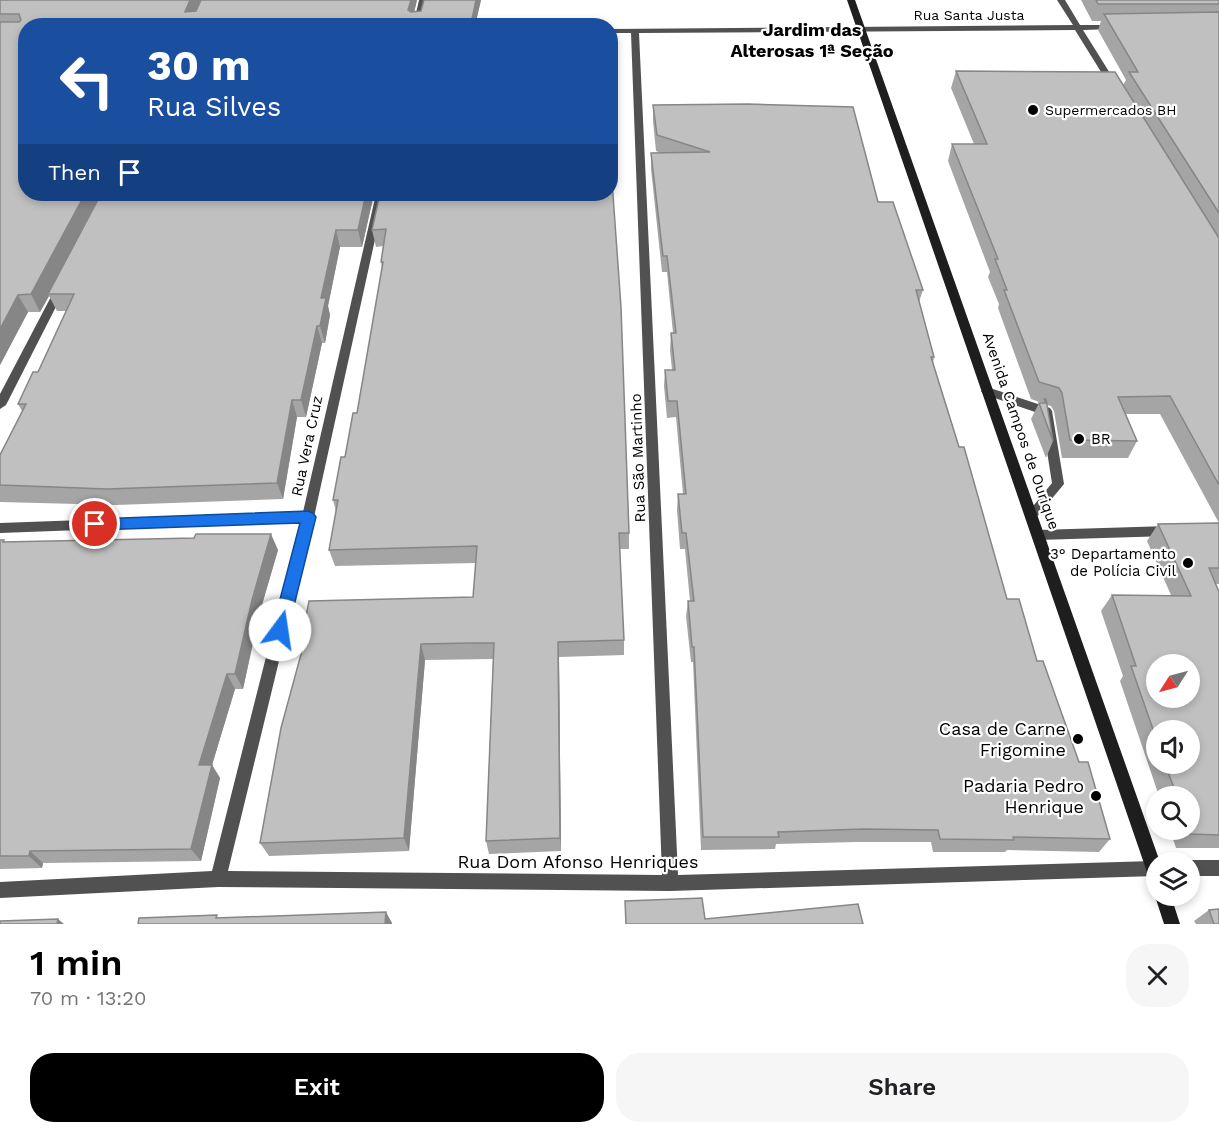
<!DOCTYPE html>
<meta charset="utf-8">
<style>
:root{--surface:#fff;--page:#f6f6f6;--text:#202124;--muted:#757577;--accent:#000}
body{margin:0;font-family:"Work Sans",sans-serif;background:var(--page);color:var(--text);height:100vh;display:flex;flex-direction:column;font-size:22px;white-space:nowrap}
*{box-sizing:border-box;margin:0}
p{font-size:20px;color:var(--muted)}
.icon{flex:none;width:33px;height:33px;fill:none;stroke:currentColor;stroke-width:2;stroke-linecap:round;stroke-linejoin:round}
.map{position:relative;height:924px;overflow:hidden}
.details{display:flex;flex-direction:column;background:var(--surface);flex:1}
.details>*{flex:none}
.guide{position:absolute;left:18px;top:18px;width:600px;height:183px;border-radius:24px;box-shadow:0 3px 9px #0003;background:#1a4fa0;color:#fff;overflow:hidden}
.needle{width:39px;rotate:234deg}
.tools{position:absolute;left:1146px;top:654px;display:grid;gap:12px}
.tools a{display:grid;place-items:center;width:54px;height:54px;border-radius:50%;background:var(--surface);box-shadow:0 3px 9px #0003;font-size:30px}
.pin{position:absolute;display:grid;place-items:center;width:51px;height:51px;color:#fff;margin:-26px;border:3px solid #fff;border-radius:50%;box-shadow:0 2px 6px #0007}
.me{position:absolute;width:66px;margin:-33px;rotate:14deg;stroke-linejoin:round;filter:drop-shadow(0 0 4px #0008)}
.turn{display:flex;align-items:center;gap:21px;height:126px;padding:0 30px;font-size:27px}
.turn .icon{width:78px;height:78px;stroke-width:2.5}
.turn b{display:block;font-size:42px;line-height:51px}
.then{display:flex;align-items:center;height:57px;padding:0 30px;background:#0003;gap:12px;font-size:22px}
.round{display:grid;place-items:center;flex:none;width:63px;height:63px;border-radius:24px;background:var(--page)}
.overview{display:flex;align-items:center;justify-content:space-between;height:102px;padding:0 30px}
h1{font-size:36px;font-weight:600;line-height:45px;color:var(--accent)}
.action{display:flex;gap:12px;margin-top:auto;padding:12px 30px}
.action a{flex:1;height:69px;border-radius:24px;background:var(--accent);color:#fff;font-size:24px;font-weight:600;line-height:69px;text-align:center}
.action a+a{background:var(--page);color:var(--text)}
.map>svg:first-child{display:block}
.lines{fill:none;stroke-linecap:round;stroke-linejoin:round}
.service{fill:#515151;fill-rule:evenodd}
.minor{fill:#515151;fill-rule:evenodd}
.tertiary{fill:#515151;fill-rule:evenodd}
.secondary{fill:#1e1e1e;fill-rule:evenodd}
.wall{fill:#a5a5a5;fill-rule:evenodd}
.shaded-wall{fill:#868686}
.building{fill:#c0c0c0;stroke:#868686;stroke-width:1.5;fill-rule:evenodd}
.route{fill:#1a73e8;stroke:#114b97;stroke-width:1.5}
.poi-dot{fill:#000;stroke:#fff;stroke-width:2}
.labels{text-anchor:middle;stroke-width:4.5;stroke-linejoin:round;paint-order:stroke}
.far-street-label{font-size:14px;fill:#000;stroke:#fff}
.far-poi-label{font-size:14px;fill:#000;stroke:#fff;text-anchor:start}
.street-label{font-size:15px;fill:#000;stroke:#fff}
.poi-label{font-size:15px;fill:#000;stroke:#fff;text-anchor:start}
.far-district-label{font-size:18px;font-weight:bold;fill:#000;stroke:#fff}
.near-poi-label{font-size:18px;fill:#000;stroke:#fff;text-anchor:end}
.near-street-label{font-size:18px;fill:#000;stroke:#fff}
</style>
<div class="map">
<svg width="1219" height="924" viewBox="0 0 1219 924">
<rect width="100%" height="100%" fill="#fff"/>
<g class="lines">
<path class="service" d="M 987,387 L 1050,408 L 1052,411 L 1064,484 L 1035,519 L 1027,519 L 1025,516 L 1052,483 L 1041,414 L 983,394 L 981,391 Z"/>
<g class="minor">
<path d="M 419,0 L 427,0 L 421,26 L 413,26 Z"/>
<path d="M 1057,0 L 1065,0 L 1080,25 L 1113,25 L 1117,27 L 1113,29 L 1083,30 L 1118,86 L 1117,88 L 1111,88 L 1075,30 L 639,33 L 678,875 L 1154,861 L 1158,862 L 1156,876 L 670,891 L 218,887 L 0,898 L 0,882 L 212,871 L 300,522 L 0,533 L 0,523 L 303,512 L 376,194 L 385,194 L 314,517 L 228,871 L 662,875 L 631,33 L 610,33 L 610,29 L 1073,25 Z"/>
<path d="M 59,288 L 64,291 L 6,405 L 0,409 L 0,394 L 54,291 Z"/>
<path d="M 1169,526 L 1173,527 L 1175,531 L 1173,535 L 1169,536 L 1038,540 L 1034,539 L 1032,535 L 1034,531 L 1038,530 Z"/>
</g>
<path class="tertiary" d="M 1190,860 L 1219,860 L 1219,876 L 1190,876 L 1190,862 L 1184,862 Z"/>
<g class="secondary">
<path d="M 847,0 L 855,0 L 1160,862 L 1156,862 L 1156,883 L 1150,881 L 1148,875 Z"/>
<path d="M 1156,892 L 1156,896 L 1171,896 L 1180,924 L 1164,924 L 1155,896 Z"/>
</g>
</g>
<g class="wall">
<path d="M 0,0 L 417,0 L 414,12 L 481,0 L 476,21 L 26,26 L 26,194 L 374,194 L 362,247 L 340,247 L 328,306 L 330,315 L 325,343 L 322,343 L 306,417 L 297,417 L 283,499 L 116,505 L 0,502 L 0,455 L 22,411 L 18,404 L 38,372 L 66,311 L 57,311 L 49,296 L 40,312 L 28,312 L 0,365 Z"/>
<path d="M 1081,0 L 1219,0 L 1219,584 L 1216,584 L 1219,592 L 1219,848 L 1176,848 L 1170,830 L 1190,830 L 1190,796 L 1159,796 L 1120,681 L 1123,676 L 1101,611 L 1112,595 L 1171,595 L 1147,541 L 1158,524 L 1219,523 L 1160,414 L 1126,414 L 1137,441 L 1128,458 L 1062,458 L 1054,411 L 1051,406 L 1047,405 L 1053,441 L 1046,458 L 1031,419 L 1039,403 L 1042,403 L 1031,399 L 998,308 L 999,304 L 988,277 L 990,272 L 948,161 L 952,144 L 974,144 L 951,88 L 956,71 L 1123,85 L 1126,80 L 1098,30 L 1101,21 L 1092,21 ZM 1156,730 L 1190,764 L 1156,764 Z"/>
<path d="M 653,105 L 878,202 L 923,290 L 919,302 L 934,357 L 933,363 L 1007,599 L 1037,661 L 1110,839 L 1099,852 L 1007,850 L 1005,852 L 933,852 L 931,842 L 857,842 L 776,844 L 775,849 L 701,850 L 693,662 L 691,662 L 686,616 L 688,601 L 690,601 L 685,549 L 680,549 L 677,510 L 678,494 L 683,494 L 676,417 L 667,418 L 664,386 L 665,370 L 672,370 L 670,350 L 671,333 L 673,333 L 667,272 L 662,272 L 651,169 L 651,153 L 661,153 L 656,151 L 653,121 Z"/>
<path d="M 380,194 L 629,533 L 629,549 L 620,549 L 624,640 L 624,655 L 559,657 L 561,851 L 489,854 L 486,841 L 493,659 L 425,660 L 409,851 L 269,856 L 260,843 L 302,652 L 300,647 L 473,597 L 476,563 L 335,566 L 329,550 L 336,511 L 333,500 L 357,413 L 382,268 L 381,262 L 383,246 L 376,247 L 372,230 Z"/>
<path d="M 0,540 L 5,542 L 278,550 L 259,615 L 243,689 L 235,689 L 212,765 L 220,778 L 201,861 L 43,863 L 42,868 L 0,869 Z"/>
<path d="M 1209,910 L 1219,924 L 1196,924 L 1194,921 Z"/>
</g>
<g class="shaded-wall">
<path d="M 190,0 L 202,0 L 191,26 L 185,12 Z"/>
<path d="M 411,0 L 417,0 L 411,26 L 408,10 Z"/>
<path d="M 476,0 L 481,0 L 475,26 L 472,19 Z"/>
<path d="M 85,194 L 102,194 L 48,294 L 49,296 L 40,312 L 31,294 Z"/>
<path d="M 366,194 L 374,194 L 362,247 L 358,230 Z"/>
<path d="M 336,230 L 340,247 L 328,306 L 330,315 L 325,343 L 320,326 L 321,298 Z"/>
<path d="M 18,295 L 28,312 L 0,365 L 0,329 Z"/>
<path d="M 317,326 L 322,343 L 306,417 L 301,400 Z"/>
<path d="M 292,400 L 297,417 L 283,499 L 277,483 Z"/>
<path d="M 271,534 L 278,550 L 259,615 L 243,689 L 235,674 L 252,600 Z"/>
<path d="M 558,642 L 559,657 L 561,851 L 560,838 Z"/>
<path d="M 421,644 L 425,660 L 409,851 L 404,838 Z"/>
<path d="M 227,674 L 235,689 L 212,765 L 220,778 L 201,861 L 191,849 L 199,765 Z"/>
<path d="M 30,851 L 43,863 L 42,868 L 29,856 Z"/>
<path d="M 386,912 L 392,923 L 392,924 L 385,924 Z"/>
<path d="M 58,919 L 64,924 L 57,924 Z"/>
</g>
<g class="building">
<path d="M 0,0 L 190,0 L 185,12 L 196,11 L 201,0 L 411,0 L 408,10 L 411,12 L 421,11 L 424,0 L 476,0 L 472,19 L 493,26 L 26,26 L 26,194 L 85,194 L 31,294 L 18,295 L 0,329 L 0,22 L 19,22 L 21,20 L 19,14 L 0,14 Z"/>
<path d="M 1096,0 L 1219,0 L 1219,4 L 1098,4 Z"/>
<path d="M 1219,12 L 1219,213 L 1129,72 L 1138,72 L 1104,14 Z"/>
<path d="M 956,71 L 1115,72 L 1219,238 L 1219,485 L 1170,396 L 1118,397 L 1137,441 L 1070,440 L 1062,393 L 1059,388 L 1039,382 L 1004,290 L 1007,290 L 995,259 L 998,259 L 952,144 L 987,144 Z"/>
<path d="M 748,104 L 853,107 L 878,202 L 893,202 L 923,290 L 916,290 L 934,357 L 931,357 L 959,447 L 964,447 L 1007,599 L 1019,599 L 1037,661 L 1043,661 L 1079,762 L 1088,762 L 1110,839 L 1013,837 L 1014,840 L 940,839 L 938,830 L 863,829 L 778,832 L 779,837 L 703,837 L 694,647 L 692,647 L 688,601 L 694,601 L 686,533 L 682,533 L 678,494 L 686,494 L 677,401 L 668,401 L 665,370 L 675,370 L 671,333 L 676,333 L 667,256 L 663,256 L 651,153 L 710,152 L 657,135 L 653,105 Z"/>
<path d="M 610,153 L 621,307 L 629,533 L 619,533 L 624,640 L 558,642 L 560,838 L 486,841 L 494,643 L 471,643 L 421,644 L 404,838 L 260,843 L 281,728 L 303,647 L 300,647 L 309,601 L 473,597 L 477,546 L 329,550 L 338,500 L 333,500 L 341,457 L 345,457 L 353,413 L 357,413 L 383,262 L 381,262 L 386,229 L 372,230 L 380,194 L 610,194 Z"/>
<path d="M 101,194 L 366,194 L 358,230 L 336,230 L 321,298 L 326,298 L 320,326 L 317,326 L 301,400 L 292,400 L 277,483 L 107,489 L 0,485 L 0,455 L 26,404 L 18,404 L 33,372 L 38,372 L 74,294 L 48,294 Z"/>
<path d="M 1044,399 L 1046,399 L 1053,441 L 1039,403 L 1046,403 Z"/>
<path d="M 1219,523 L 1219,568 L 1209,568 L 1219,592 L 1219,835 L 1190,834 L 1189,830 L 1190,830 L 1190,796 L 1177,796 L 1165,764 L 1190,764 L 1190,730 L 1156,730 L 1156,738 L 1131,666 L 1136,666 L 1112,595 L 1191,596 L 1158,524 ZM 1156,664 L 1190,664 L 1190,698 L 1156,698 Z"/>
<path d="M 196,534 L 271,534 L 252,600 L 235,674 L 227,674 L 199,765 L 212,765 L 191,849 L 30,851 L 29,856 L 0,856 L 0,540 L 4,540 L 3,542 L 194,538 Z"/>
<path d="M 702,898 L 705,919 L 858,904 L 863,924 L 626,924 L 625,901 Z"/>
<path d="M 1219,909 L 1219,924 L 1214,924 L 1209,910 Z"/>
<path d="M 386,912 L 385,924 L 138,924 L 139,918 L 217,915 L 216,918 Z"/>
<path d="M 58,919 L 57,924 L 0,924 L 0,921 Z"/>
</g>
<path class="route" d="M 308,511 L 313,513 L 316,517 L 288,630 L 286,635 L 280,637 L 275,635 L 272,630 L 300,523 L 95,530 L 90,528 L 88,524 L 90,520 L 95,519 Z"/>
<g class="poi-dot">
<circle cx="1033" cy="110" r="6"/>
<circle cx="1079" cy="439" r="6"/>
<circle cx="1188" cy="563" r="6"/>
<circle cx="1078" cy="739" r="6"/>
<circle cx="1096" cy="796" r="6"/>
</g>
<g class="labels">
<g class="far-street-label">
<text x="969" y="20">Rua Santa Justa</text>
</g>
<g class="far-poi-label">
<text x="1045" y="115">Supermercados BH</text>
</g>
<g class="street-label">
<text transform="translate(1021 431) rotate(71)" y="5">Avenida Campos de Ourique</text>
<text transform="translate(307 446) rotate(-78)" y="5">Rua Vera Cruz</text>
<text transform="translate(638 458) rotate(-92)" y="5">Rua São Martinho</text>
</g>
<g class="poi-label">
<text x="1091" y="444">BR</text>
<text x="1176" y="559" text-anchor="end">3° Departamento<tspan x="1176" dy="17">de Polícia Civil</tspan></text>
</g>
<g class="far-district-label">
<text x="812" y="36">Jardim das<tspan x="812" dy="21">Alterosas 1ª Seção</tspan></text>
</g>
<g class="near-poi-label">
<text x="1066" y="735">Casa de Carne<tspan x="1066" dy="21">Frigomine</tspan></text>
<text x="1084" y="792">Padaria Pedro<tspan x="1084" dy="21">Henrique</tspan></text>
</g>
<g class="near-street-label">
<text x="578" y="868">Rua Dom Afonso Henriques</text>
</g>
</g>
</svg>
<div class="tools">
<a><svg class="needle" viewBox="-14 -14 28 28"><path d="M0-13l5 13h-10z" fill="#e53935"/><path d="M0 13l5-13h-10z" fill="#757577"/></svg></a>
<a><svg class="icon" aria-label="sound" viewBox="0 0 24 24"><path d="M4 9h4l5-4v14l-5-4H4zM17 9q2 3 0 6"/></svg></a>
<a><svg class="icon" aria-label="search" viewBox="0 0 24 24"><circle cx="10" cy="10" r="6"/><path d="M15 15l6 6"/></svg></a>
<a><svg class="icon" aria-label="layers" viewBox="0 0 24 24"><path d="M12 4l9 5-9 5-9-5zM3 14l9 5 9-5"/></svg></a>
</div>
<div class="pin" style="left:95px;top:524px;background:#d93025"><svg class="icon" aria-label="arrive" viewBox="0 0 24 24"><path d="M6 21V4h12l-3 4 3 4H6"/></svg></div>
<svg class="me" style="left:280px;top:630px" viewBox="-20 -20 40 40"><circle r="19" fill="#fff"/><path d="M0-13L10 11 0 6-10 11z" fill="#1a73e8"/></svg>
<div class="guide">
<div class="turn"><svg class="icon" aria-label="left" viewBox="0 0 24 24"><path d="M17 20v-9H6M10 6l-5 5 5 5"/></svg><div><b>30 m</b>Rua Silves</div></div>
<div class="then">Then<svg class="icon" aria-label="arrive" viewBox="0 0 24 24"><path d="M6 21V4h12l-3 4 3 4H6"/></svg></div>
</div>
</div>
<section class="details">
<div class="overview"><div><h1>1 min</h1><p>70 m · 13:20</p></div><a class="round"><svg class="icon" aria-label="close" viewBox="0 0 24 24"><path d="M6 6l12 12M18 6L6 18"/></svg></a></div>
<div class="action"><a>Exit</a><a>Share</a></div>
</section>
